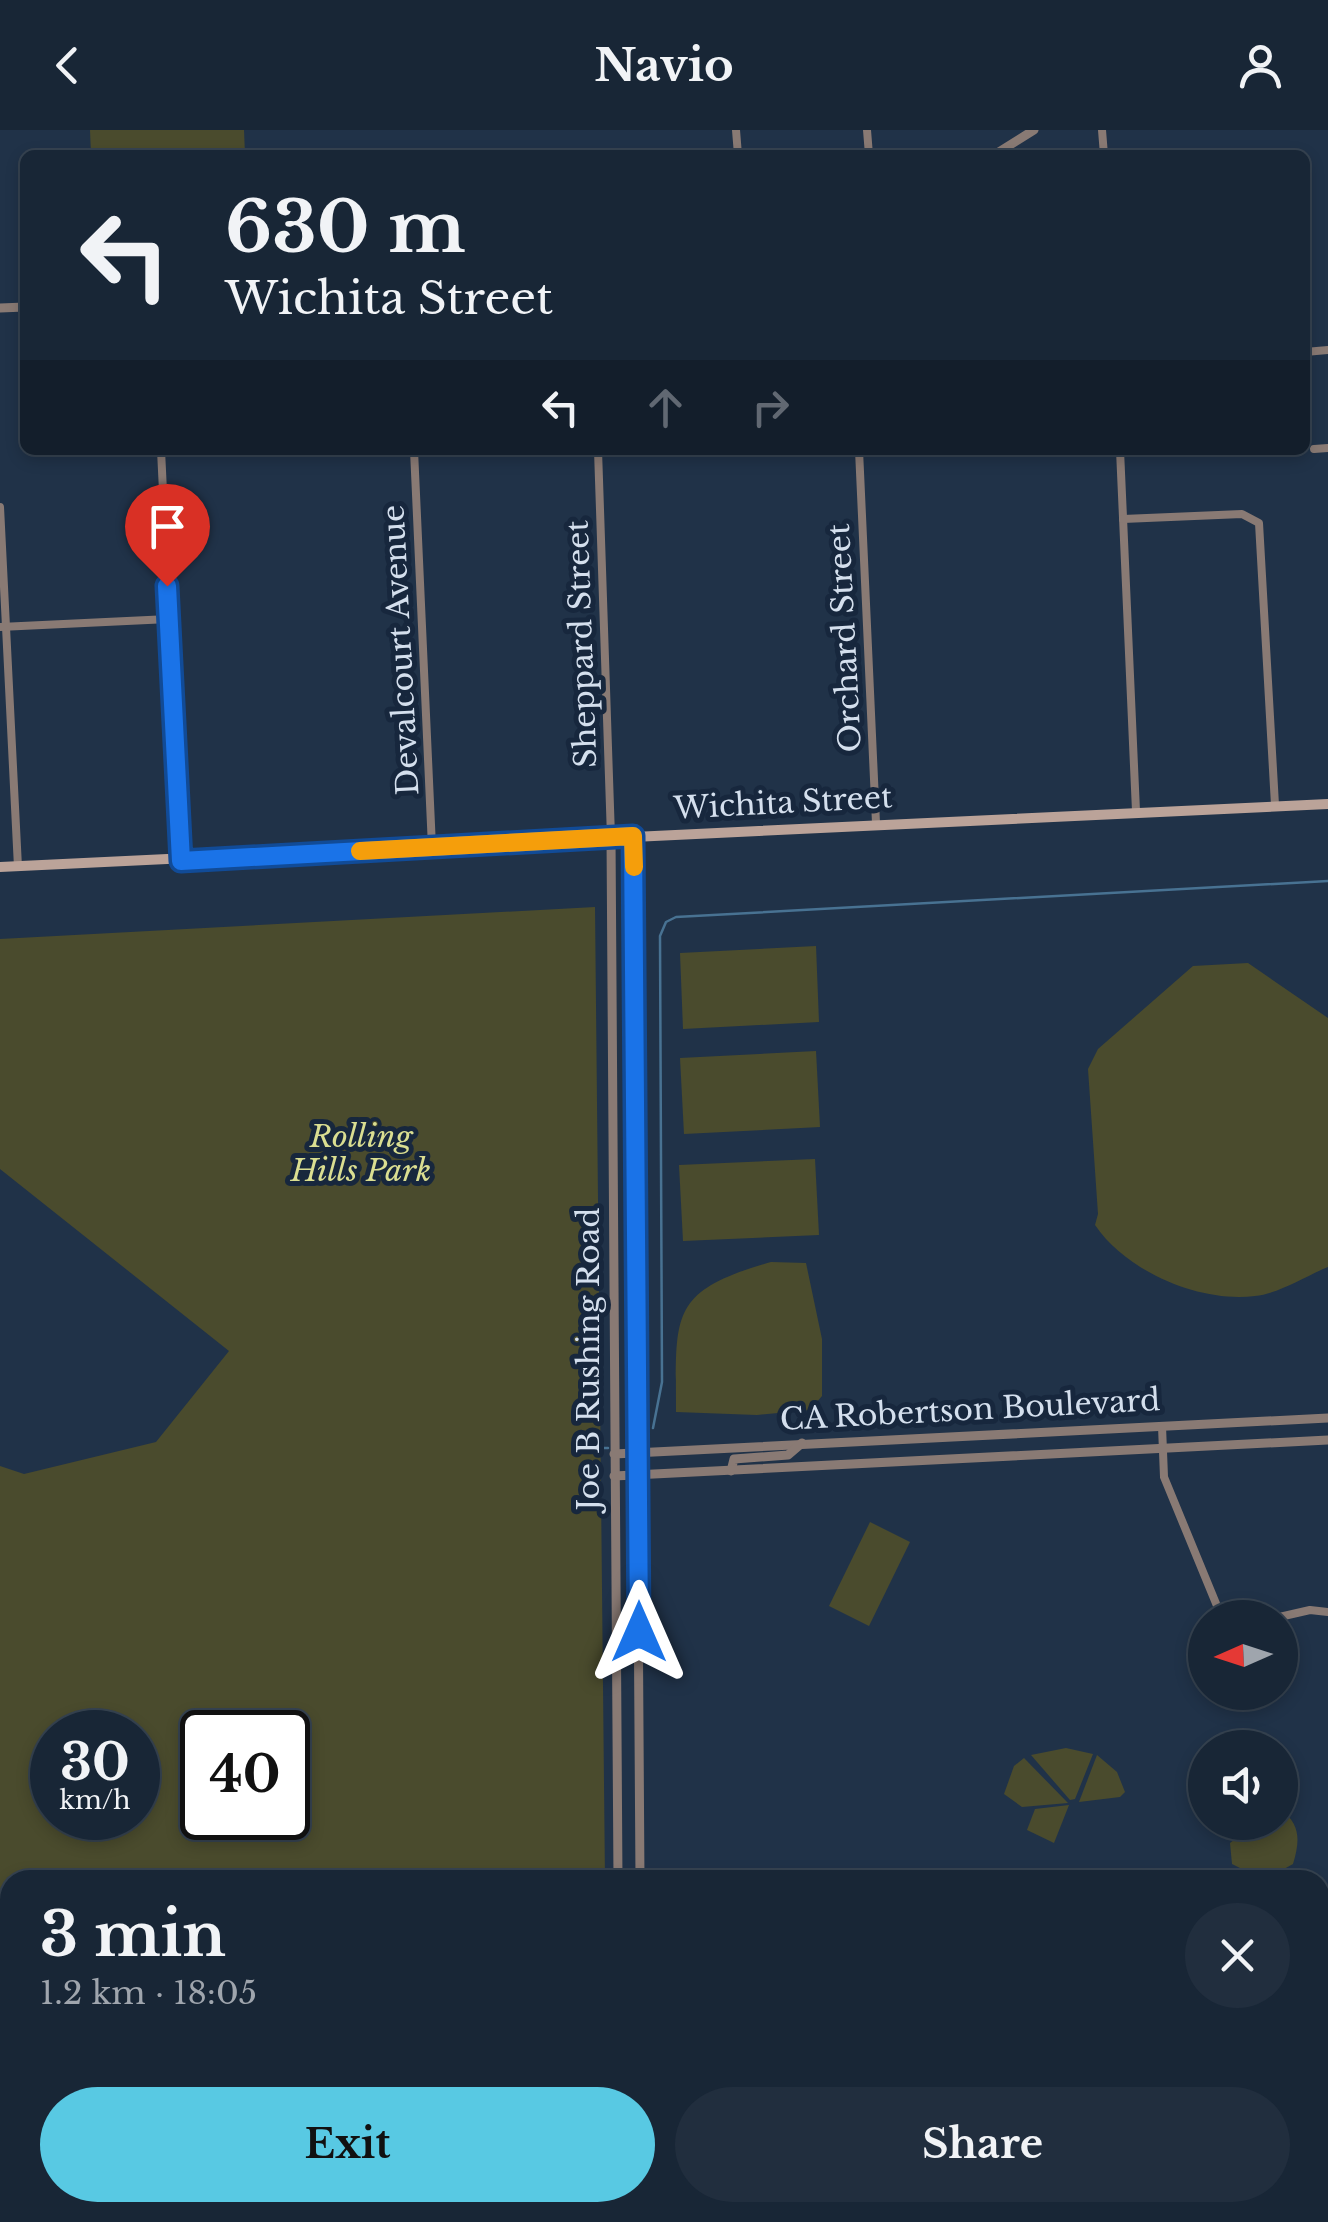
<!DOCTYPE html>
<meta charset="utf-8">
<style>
:root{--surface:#182636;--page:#212e3e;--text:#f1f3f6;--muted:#9fa5ad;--line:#364351;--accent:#58c9e3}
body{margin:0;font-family:"Libre Baskerville",serif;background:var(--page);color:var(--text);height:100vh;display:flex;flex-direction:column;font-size:38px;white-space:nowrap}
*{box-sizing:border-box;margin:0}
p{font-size:32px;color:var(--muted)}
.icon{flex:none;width:55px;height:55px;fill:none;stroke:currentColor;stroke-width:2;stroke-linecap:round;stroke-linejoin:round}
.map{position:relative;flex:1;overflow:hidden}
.panel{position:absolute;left:0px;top:1740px;width:1330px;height:352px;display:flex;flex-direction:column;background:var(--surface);border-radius:30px 30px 0 0;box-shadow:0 5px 15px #0003,0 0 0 2px var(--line)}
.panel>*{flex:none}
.banner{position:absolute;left:20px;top:20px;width:1290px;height:305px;border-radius:15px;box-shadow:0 5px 15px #0003,0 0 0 2px var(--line);background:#182636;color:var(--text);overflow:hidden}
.needle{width:65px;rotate:267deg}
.buttons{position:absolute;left:1188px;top:1470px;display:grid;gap:20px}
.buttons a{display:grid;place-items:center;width:110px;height:110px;border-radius:50%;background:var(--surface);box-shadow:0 5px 15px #0003,0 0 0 2px var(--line);font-size:50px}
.speed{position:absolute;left:30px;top:1580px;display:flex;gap:20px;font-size:50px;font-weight:700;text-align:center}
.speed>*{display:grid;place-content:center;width:130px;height:130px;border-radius:50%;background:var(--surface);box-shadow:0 5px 15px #0003,0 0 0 2px var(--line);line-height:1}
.speed small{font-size:25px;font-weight:400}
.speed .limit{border:5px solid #111;border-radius:15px;background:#fff;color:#111}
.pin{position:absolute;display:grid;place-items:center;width:85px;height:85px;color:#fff;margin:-102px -42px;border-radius:50% 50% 50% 0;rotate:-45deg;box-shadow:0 0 10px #0007}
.pin .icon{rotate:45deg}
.me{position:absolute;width:110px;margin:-55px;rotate:0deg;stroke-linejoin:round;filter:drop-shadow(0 0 8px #0008)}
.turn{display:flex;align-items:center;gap:35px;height:210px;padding:0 40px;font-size:45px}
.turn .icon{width:130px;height:130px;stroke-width:2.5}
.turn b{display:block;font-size:70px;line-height:85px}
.lanes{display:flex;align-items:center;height:95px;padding:0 40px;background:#0003;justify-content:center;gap:50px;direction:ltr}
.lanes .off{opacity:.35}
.round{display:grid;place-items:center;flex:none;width:105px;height:105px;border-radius:52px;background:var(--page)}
.head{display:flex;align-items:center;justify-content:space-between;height:170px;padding:0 40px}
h1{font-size:60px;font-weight:800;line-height:75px}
.cta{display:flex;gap:20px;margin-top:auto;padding:20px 40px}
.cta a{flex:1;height:115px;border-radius:60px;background:var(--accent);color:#111;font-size:40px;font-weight:800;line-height:115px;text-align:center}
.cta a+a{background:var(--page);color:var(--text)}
header{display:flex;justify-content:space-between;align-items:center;height:130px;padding:0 40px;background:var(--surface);font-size:45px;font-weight:800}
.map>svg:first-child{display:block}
.green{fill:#4a4b2d;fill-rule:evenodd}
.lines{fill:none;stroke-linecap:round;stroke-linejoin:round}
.stream{stroke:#487292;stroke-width:2.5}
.minor{stroke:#897a74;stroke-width:8}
.tertiary{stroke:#897a74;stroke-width:9}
.secondary{stroke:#bba399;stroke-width:10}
.route-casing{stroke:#114b97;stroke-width:25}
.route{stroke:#1a73e8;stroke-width:18}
.slow{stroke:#f59e0b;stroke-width:18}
.labels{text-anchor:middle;stroke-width:10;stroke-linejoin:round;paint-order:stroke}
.street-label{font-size:30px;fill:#d4dfed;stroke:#17273d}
.park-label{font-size:30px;font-style:italic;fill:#dade91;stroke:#17273d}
</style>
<header><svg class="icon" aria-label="back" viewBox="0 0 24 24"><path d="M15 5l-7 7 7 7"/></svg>Navio<svg class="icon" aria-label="person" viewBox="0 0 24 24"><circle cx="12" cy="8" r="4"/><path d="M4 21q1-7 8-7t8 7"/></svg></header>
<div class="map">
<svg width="1328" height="2092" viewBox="0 0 1328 2092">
<rect width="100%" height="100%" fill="#203248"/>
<g class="green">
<path d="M 90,0 L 244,0 L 245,25 L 91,25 Z"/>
<path d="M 595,777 L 605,1750 L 10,1750 L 10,1837 L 0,1812 L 0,1336 L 24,1344 L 156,1312 L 229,1221 L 0,1039 L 0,809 ZM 52,1602 L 138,1602 L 138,1688 L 52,1688 ZM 202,1602 L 288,1602 L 288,1688 L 202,1688 Z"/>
<path d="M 816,816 L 819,892 L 683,899 L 680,823 Z"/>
<path d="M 1248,833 L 1328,888 L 1328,1137 C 1306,1146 1278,1164 1255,1166 C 1199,1173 1126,1141 1095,1095 L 1098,1084 L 1088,939 L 1098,919 L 1193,836 Z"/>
<path d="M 816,921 L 820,997 L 684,1004 L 680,928 Z"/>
<path d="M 815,1029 L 819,1105 L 683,1111 L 679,1035 Z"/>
<path d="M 771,1132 L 806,1133 L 822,1209 L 822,1266 L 810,1280 L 757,1285 L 676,1282 C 676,1184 669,1161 771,1132 Z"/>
<path d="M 870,1392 L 910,1412 L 869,1496 L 829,1476 Z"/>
<path d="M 1066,1618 L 1093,1624 L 1075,1669 L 1070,1670 L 1031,1625 Z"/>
<path d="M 1097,1625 L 1117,1642 L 1125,1662 L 1120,1667 L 1079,1672 Z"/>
<path d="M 1024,1628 L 1068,1673 L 1022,1677 L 1004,1664 L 1014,1636 Z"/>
<path d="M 1069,1675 L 1054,1713 L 1027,1700 L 1035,1679 Z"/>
<path d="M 1280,1679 C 1301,1694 1300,1711 1293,1734 L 1264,1750 L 1232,1734 L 1230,1713 L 1256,1693 L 1280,1692 Z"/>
</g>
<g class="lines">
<g class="stream">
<path d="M 653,1298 L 662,1252 L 660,806 L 666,792 L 676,787 L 1328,751"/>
<path d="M 592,1318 L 608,1318"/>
</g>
<g class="minor">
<path d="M 736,0 L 738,25"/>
<path d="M 867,0 L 869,25"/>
<path d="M 1102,0 L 1104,25"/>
<path d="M 1305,222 L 1328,220"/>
<path d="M 1314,319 L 1328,318"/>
<path d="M 161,320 L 181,731"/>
<path d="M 414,320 L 432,717"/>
<path d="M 598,320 L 611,707"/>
<path d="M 859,320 L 876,693"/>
<path d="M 1120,320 L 1136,681"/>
<path d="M 0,377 L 18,737"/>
<path d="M 1123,389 L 1242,384 L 1259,393 L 1275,675"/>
<path d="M 0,497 L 169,489"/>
<path d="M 1162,1296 L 1164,1347 L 1222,1488"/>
<path d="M 1275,1488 L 1310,1480 L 1328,1482"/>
<path d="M 1320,2007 L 1328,2001"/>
<path d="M 1034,2082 L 1050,2092"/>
<path d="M 1223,2082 L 1223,2092"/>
<path d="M 945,2092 L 946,2082"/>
<path d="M 959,2092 L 959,2082"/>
<path d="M 969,2092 L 980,2082"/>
</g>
<g class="tertiary">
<path d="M 994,25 L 1034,0"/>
<path d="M 0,178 L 25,177"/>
<path d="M 633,706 L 640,1750"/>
<path d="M 611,707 L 618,1750"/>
<path d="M 614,1324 L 1328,1288"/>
<path d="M 731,1341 L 734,1329 L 788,1325 L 802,1313"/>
<path d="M 614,1346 L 1328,1310"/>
<path d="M 619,2082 L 619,2092"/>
<path d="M 643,2082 L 643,2092"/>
</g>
<path class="secondary" d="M 0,737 L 1328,674"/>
</g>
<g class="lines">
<g class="route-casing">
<path id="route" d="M 167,456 L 181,731 L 633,706 L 639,1502"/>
</g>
<use href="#route" class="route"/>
<path class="slow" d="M 360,721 L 633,706 L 634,737"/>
</g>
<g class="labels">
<g class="street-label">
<text transform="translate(845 508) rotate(-93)" y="10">Orchard Street</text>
<text transform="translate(582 514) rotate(-92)" y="10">Sheppard Street</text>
<text transform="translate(401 520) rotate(-93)" y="10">Devalcourt Avenue</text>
<text transform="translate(783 673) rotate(-3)" y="10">Wichita Street</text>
<text transform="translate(589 1229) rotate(-90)" y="10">Joe B Rushing Road</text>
<text transform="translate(970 1280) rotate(-3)" y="10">CA Robertson Boulevard</text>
</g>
<g class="park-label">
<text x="361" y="1017">Rolling<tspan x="361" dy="34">Hills Park</tspan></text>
</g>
</g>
</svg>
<div class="buttons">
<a><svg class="needle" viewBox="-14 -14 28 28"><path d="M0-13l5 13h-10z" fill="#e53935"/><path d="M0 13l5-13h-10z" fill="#9fa5ad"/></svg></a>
<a><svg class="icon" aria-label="sound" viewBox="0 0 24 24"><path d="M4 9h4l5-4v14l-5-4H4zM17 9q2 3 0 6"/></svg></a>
</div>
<div class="speed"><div>30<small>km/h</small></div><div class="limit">40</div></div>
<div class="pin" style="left:167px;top:456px;background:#d93025"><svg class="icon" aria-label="arrive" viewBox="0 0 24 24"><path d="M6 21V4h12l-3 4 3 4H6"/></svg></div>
<svg class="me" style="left:639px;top:1502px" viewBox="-20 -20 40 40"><path d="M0-17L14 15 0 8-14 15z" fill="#1a73e8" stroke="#fff" stroke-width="4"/></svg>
<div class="banner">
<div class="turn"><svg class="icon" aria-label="left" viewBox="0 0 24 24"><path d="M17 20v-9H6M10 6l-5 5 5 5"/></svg><div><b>630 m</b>Wichita Street</div></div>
<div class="lanes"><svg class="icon" aria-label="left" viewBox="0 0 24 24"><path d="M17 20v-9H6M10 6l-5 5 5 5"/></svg><svg class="icon off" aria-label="ahead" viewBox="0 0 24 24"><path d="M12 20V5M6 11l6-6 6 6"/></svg><svg class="icon off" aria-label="right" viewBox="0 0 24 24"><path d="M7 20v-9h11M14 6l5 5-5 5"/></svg></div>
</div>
<section class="panel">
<div class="head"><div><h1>3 min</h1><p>1.2 km · 18:05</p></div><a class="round"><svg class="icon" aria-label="close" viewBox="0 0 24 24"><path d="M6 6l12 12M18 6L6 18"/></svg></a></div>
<div class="cta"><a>Exit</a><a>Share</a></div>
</section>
</div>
